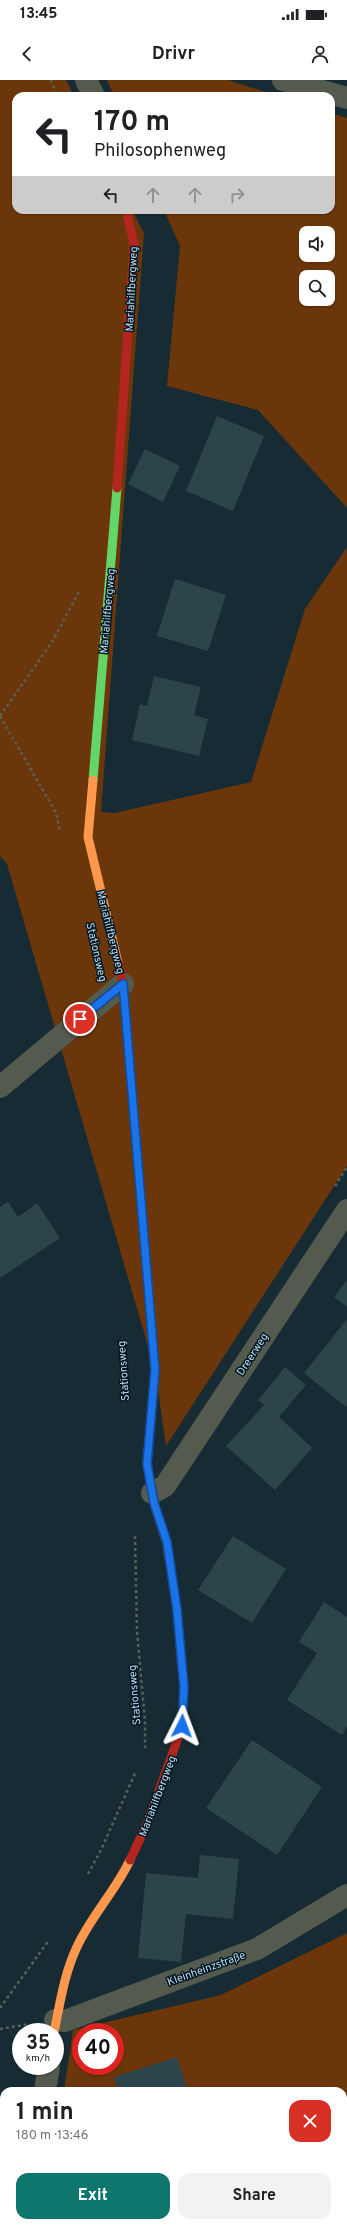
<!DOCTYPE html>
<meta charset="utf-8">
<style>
:root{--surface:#fff;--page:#f2f2f2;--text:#202124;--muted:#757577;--accent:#0f766e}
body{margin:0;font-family:Overpass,sans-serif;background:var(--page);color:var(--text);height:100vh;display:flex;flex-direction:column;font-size:15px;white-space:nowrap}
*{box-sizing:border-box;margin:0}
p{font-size:13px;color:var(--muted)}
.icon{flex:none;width:22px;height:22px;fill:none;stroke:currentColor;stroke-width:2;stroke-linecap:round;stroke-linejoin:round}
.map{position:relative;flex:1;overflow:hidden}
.side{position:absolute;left:0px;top:2007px;width:347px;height:140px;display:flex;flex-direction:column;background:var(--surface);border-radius:12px 12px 0 0;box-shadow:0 1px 3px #0004}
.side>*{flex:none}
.top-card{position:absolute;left:12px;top:12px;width:323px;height:122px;border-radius:12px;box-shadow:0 1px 3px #0004;background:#fff;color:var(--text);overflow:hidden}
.controls{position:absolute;left:299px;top:146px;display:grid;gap:8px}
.controls a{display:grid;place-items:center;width:36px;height:36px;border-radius:8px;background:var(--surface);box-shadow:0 1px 3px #0004;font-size:20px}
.speed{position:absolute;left:12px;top:1943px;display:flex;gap:8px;font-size:20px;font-weight:700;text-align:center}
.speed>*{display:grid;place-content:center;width:52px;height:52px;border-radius:50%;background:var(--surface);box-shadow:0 1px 3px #0004;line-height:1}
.speed small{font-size:10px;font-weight:400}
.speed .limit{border:6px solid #d22;background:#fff;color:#111}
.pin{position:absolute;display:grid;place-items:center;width:34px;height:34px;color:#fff;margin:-17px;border:2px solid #fff;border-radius:50%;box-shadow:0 1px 4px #0007}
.me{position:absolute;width:44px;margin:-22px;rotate:3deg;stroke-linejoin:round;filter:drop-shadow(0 0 3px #0008)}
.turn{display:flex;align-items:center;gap:14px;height:84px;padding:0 16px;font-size:18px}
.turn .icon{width:52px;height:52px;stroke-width:2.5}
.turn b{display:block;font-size:28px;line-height:34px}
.lanes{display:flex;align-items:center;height:38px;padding:0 16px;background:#0003;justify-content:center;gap:20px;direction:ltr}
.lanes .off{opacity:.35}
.round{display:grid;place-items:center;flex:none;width:42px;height:42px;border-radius:12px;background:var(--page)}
.headline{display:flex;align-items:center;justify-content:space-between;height:68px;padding:0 16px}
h1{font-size:24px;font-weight:700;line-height:30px}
.action{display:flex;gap:8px;margin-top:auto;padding:8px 16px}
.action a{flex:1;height:46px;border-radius:12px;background:var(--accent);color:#fff;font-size:16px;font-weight:700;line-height:46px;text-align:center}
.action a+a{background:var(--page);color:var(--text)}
.status{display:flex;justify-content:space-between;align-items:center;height:28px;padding:0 20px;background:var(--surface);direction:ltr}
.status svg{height:11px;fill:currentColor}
header{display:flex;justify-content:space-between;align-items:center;height:52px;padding:0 16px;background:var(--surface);font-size:18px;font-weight:700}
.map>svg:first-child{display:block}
.green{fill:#6c360b;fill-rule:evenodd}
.building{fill:#2c454b}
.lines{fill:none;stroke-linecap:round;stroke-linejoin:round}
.path{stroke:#586158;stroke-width:2.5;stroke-dasharray:3 3;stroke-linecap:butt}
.street{stroke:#545a4d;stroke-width:22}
.fast{stroke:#63d668;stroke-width:9}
.slow{stroke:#ff974d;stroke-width:9}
.jam{stroke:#b3261e;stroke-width:9}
.route-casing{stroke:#114b97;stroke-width:10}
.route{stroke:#1a73e8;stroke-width:7}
.labels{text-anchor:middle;stroke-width:3;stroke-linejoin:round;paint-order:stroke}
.street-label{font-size:11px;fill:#bcddee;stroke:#001723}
</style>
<div class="status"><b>13:45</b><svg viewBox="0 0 49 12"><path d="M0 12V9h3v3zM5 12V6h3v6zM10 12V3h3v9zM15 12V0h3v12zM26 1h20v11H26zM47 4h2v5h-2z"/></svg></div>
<header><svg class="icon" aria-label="back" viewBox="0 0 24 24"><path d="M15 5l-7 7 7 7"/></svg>Drivr<svg class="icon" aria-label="person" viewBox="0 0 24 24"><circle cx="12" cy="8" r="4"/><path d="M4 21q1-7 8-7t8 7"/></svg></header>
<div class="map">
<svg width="347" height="2147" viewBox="0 0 347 2147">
<rect width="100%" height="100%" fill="#162b33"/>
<g class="green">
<path d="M 0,0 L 66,0 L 74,16 L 16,16 L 16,130 L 132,130 L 144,153 L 101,732 L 115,733 L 251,702 L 305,529 L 347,467 L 347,1086 L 166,1366 L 155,1290 L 7,784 L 0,776 Z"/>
<path d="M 107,0 L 228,0 L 278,16 L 114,16 Z"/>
<path d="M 331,33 L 347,38 L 347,428 L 258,330 L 167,306 L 180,166 L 164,130 L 331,130 ZM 306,153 L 328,153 L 328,175 L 306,175 ZM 306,197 L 328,197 L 328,219 L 306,219 Z"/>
<path d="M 347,1853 L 347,2147 L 46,2147 L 46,2143 L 343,2143 L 343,2011 L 64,2011 L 73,1950 L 221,1915 ZM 81,1952 L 115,1952 L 115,1986 L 81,1986 Z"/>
</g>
<g class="building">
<path d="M 217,336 L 264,356 L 233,431 L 186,411 Z"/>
<path d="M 145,369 L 180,386 L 163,422 L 128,404 Z"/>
<path d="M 175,499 L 226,515 L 208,571 L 157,556 Z"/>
<path d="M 154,596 L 201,607 L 194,635 L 208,639 L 199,676 L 132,660 L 140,624 L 147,626 Z"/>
<path d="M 8,1122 L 18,1137 L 37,1123 L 60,1158 L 0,1198 L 0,1127 Z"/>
<path d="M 347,1200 L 347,1227 L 334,1217 Z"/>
<path d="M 347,1239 L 347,1325 L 346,1327 L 304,1293 Z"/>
<path d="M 285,1287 L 306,1305 L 279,1337 L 312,1368 L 275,1410 L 226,1366 L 264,1325 L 258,1320 Z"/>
<path d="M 233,1456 L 286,1489 L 252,1543 L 198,1510 Z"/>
<path d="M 324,1522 L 347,1537 L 347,1646 L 342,1655 L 287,1620 L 317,1573 L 299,1562 Z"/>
<path d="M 252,1660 L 322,1707 L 277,1775 L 206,1728 Z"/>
<path d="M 200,1775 L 239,1779 L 233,1839 L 186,1834 L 181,1882 L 138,1878 L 146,1793 L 198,1798 Z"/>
<path d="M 177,1977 L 188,2011 L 118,2011 L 114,1997 Z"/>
</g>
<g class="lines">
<g class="path">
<path d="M 51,0 L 57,16"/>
<path d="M 0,636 L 56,733 L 60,751"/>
<path d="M 0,636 L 52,562 L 80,510"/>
<path d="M 335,1106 L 347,1087"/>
<path d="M 135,1456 L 137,1551 L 145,1641 L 145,1668"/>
<path d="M 88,1794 L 101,1770 L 136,1691"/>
<path d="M 0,1928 L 49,1860"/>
<path d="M 0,1949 L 29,1944"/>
</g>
<g class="street">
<path d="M 86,0 L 94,16"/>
<path d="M 283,0 L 347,18"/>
<path d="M 0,1007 L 123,904"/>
<path d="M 152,1413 L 165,1406 L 347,1130"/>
<path d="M 55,1940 L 65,1941 L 257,1869 L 347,1815"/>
<path d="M 45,2011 L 49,1986"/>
<path d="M 26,2147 L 27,2143"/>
</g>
<path class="fast" d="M 93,700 L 117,408"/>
<g class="slow">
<path d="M 93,700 L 88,757 L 118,883"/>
<path d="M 142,1134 L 155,1290 L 147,1384 L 154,1423 L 167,1463 L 169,1478"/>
<path d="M 54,1952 C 60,1924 64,1895 76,1869 C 90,1837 115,1812 130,1780"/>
</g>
<g class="jam">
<path d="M 117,408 L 134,164 L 126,130"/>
<path d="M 118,883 L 123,904 L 142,1134"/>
<path d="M 130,1780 L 147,1744 L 182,1647 L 184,1607 L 177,1530 L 169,1478"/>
</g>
</g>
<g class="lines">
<g class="route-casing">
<path id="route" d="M 80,939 L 123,904 L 155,1290 L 147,1384 L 154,1423 L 167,1462 L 177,1530 L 184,1607 L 182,1646"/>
</g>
<use href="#route" class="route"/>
</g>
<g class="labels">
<g class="street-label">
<text transform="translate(131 209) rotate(-87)" y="4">Mariahilfbergweg</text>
<text transform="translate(107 531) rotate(-85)" y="4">Mariahilfbergweg</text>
<text transform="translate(111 852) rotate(76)" y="4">Mariahilfbergweg</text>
<text transform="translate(97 872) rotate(77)" y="4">Stationsweg</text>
<text transform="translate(252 1274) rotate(-57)" y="4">Dreerweg</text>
<text transform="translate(123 1291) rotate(-94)" y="4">Stationsweg</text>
<text transform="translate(134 1615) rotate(-95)" y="4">Stationsweg</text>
<text transform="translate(157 1716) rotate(-69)" y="4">Mariahilfbergweg</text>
<text transform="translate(206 1888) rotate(-20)" y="4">Kleinheinzstraße</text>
</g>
</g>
</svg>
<div class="controls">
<a><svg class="icon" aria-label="sound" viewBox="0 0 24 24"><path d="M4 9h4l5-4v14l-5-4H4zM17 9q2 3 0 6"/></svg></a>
<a><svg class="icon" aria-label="search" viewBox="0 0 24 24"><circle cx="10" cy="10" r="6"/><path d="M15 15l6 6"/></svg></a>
</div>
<div class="speed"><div>35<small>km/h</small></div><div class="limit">40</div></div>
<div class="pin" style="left:80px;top:939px;background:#d93025"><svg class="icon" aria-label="arrive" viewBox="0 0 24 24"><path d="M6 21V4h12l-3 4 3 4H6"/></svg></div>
<svg class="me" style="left:182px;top:1646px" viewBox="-20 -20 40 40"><path d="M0-17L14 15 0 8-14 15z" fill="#1a73e8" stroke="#fff" stroke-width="4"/></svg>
<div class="top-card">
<div class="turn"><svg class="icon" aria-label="left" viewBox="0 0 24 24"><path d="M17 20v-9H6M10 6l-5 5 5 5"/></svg><div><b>170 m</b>Philosophenweg</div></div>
<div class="lanes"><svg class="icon" aria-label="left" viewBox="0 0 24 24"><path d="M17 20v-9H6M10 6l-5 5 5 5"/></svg><svg class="icon off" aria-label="ahead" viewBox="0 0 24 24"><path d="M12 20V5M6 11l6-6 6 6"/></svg><svg class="icon off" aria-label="ahead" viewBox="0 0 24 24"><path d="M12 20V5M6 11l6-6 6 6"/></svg><svg class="icon off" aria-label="right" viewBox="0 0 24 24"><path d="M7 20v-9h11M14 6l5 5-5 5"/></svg></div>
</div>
<section class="side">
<div class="headline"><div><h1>1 min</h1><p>180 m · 13:46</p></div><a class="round" style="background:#d93025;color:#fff"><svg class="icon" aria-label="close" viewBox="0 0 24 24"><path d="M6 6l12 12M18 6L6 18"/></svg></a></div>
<div class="action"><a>Exit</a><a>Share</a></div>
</section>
</div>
